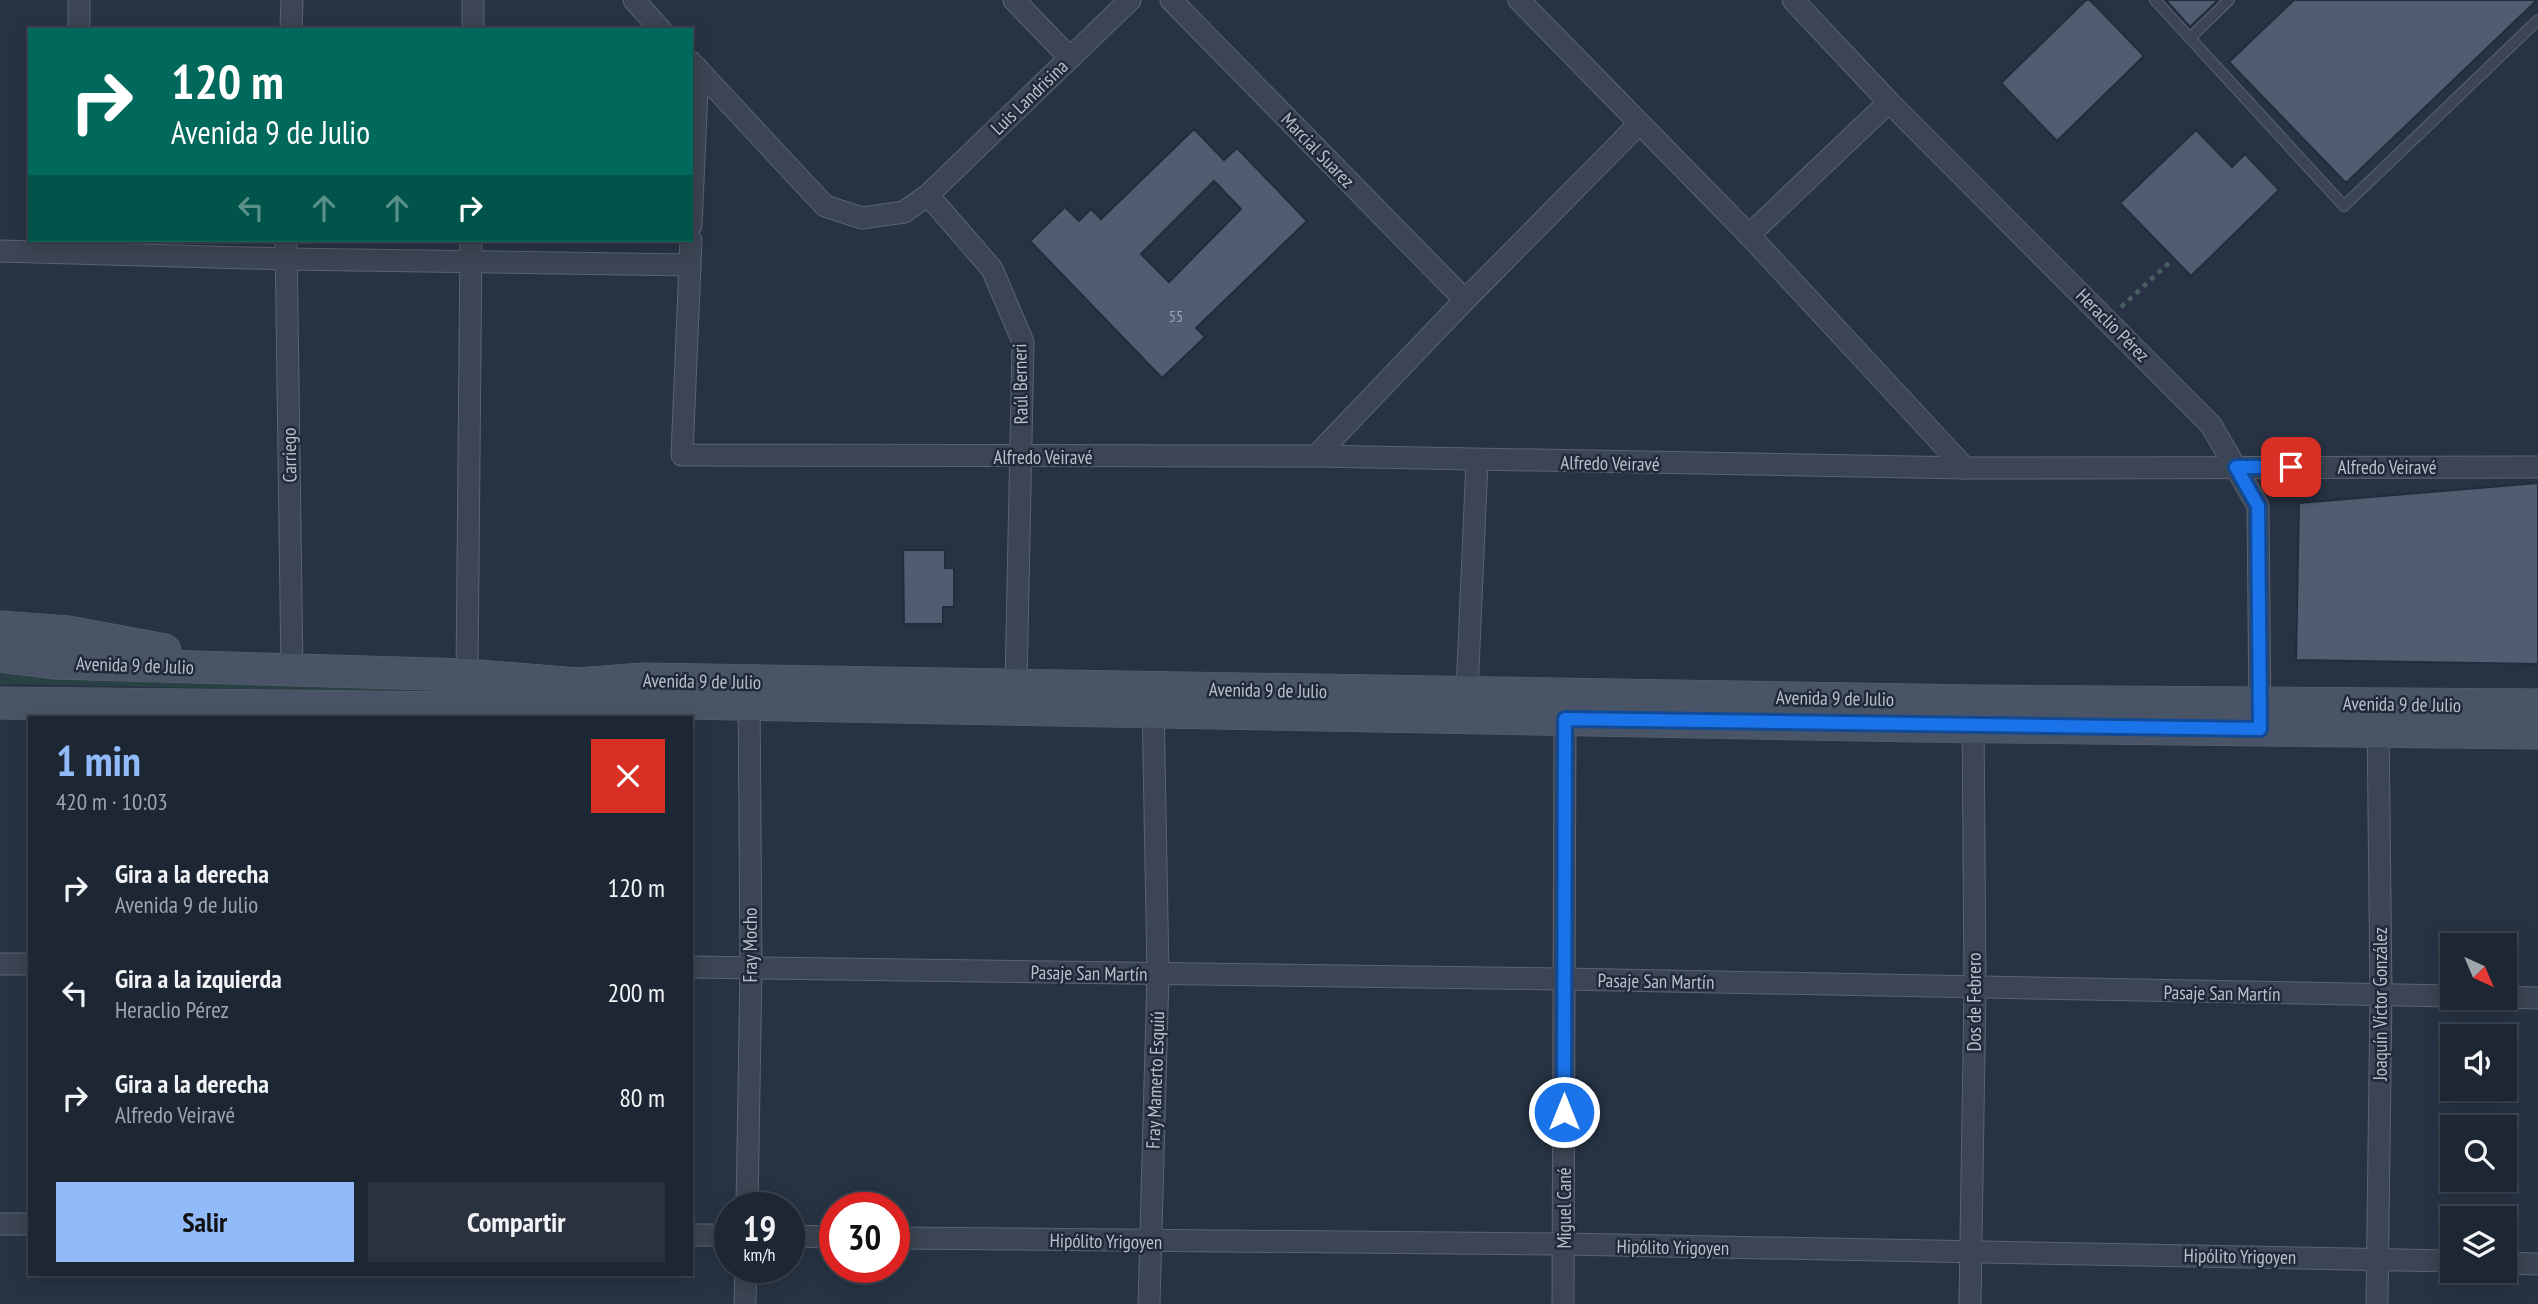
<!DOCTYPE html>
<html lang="es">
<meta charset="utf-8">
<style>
:root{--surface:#1d2633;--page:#2a323f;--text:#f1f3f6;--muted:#a0a5ac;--line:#3b434e;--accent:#91baf9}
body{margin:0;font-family:"PT Sans Narrow",sans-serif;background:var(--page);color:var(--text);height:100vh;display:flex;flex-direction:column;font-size:26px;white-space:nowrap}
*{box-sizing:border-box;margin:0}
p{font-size:23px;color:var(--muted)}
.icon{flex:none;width:38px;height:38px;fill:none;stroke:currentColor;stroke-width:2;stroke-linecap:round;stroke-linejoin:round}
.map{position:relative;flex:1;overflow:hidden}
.sheet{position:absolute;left:28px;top:716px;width:665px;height:560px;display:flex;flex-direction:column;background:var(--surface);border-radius:0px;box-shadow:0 4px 18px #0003,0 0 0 2px var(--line)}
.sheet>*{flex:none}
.banner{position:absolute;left:28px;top:28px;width:665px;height:214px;border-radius:0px;box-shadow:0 4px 18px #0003,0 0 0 2px var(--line);background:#00695c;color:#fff;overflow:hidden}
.needle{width:46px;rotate:136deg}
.fabs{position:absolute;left:2440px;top:933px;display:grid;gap:14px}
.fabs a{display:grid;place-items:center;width:77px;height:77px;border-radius:0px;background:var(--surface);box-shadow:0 4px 18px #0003,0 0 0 2px var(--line);font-size:35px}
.speed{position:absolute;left:714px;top:1192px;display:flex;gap:14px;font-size:35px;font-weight:700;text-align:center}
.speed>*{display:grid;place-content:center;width:91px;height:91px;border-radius:50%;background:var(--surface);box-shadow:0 4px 18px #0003,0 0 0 2px var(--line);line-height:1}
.speed small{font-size:18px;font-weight:400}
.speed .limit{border:10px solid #d22;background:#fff;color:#111}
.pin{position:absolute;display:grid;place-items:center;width:60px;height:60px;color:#fff;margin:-30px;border-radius:14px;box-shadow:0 4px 10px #0006}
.me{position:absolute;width:77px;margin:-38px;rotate:0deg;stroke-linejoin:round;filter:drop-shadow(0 0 5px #0008)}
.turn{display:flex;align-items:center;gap:24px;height:147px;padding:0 28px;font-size:32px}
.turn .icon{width:91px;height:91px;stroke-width:2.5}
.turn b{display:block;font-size:49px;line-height:60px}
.lanes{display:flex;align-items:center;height:66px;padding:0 28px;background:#0003;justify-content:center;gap:35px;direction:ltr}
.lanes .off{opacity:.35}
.round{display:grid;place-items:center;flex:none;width:74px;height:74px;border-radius:0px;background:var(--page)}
.head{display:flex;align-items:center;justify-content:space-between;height:119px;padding:0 28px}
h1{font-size:42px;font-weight:700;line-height:52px;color:var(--accent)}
.cta{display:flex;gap:14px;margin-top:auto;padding:14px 28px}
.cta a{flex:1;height:80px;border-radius:0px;background:var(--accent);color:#111;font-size:28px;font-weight:700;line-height:80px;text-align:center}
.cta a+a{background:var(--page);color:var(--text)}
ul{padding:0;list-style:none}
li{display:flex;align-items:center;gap:21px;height:105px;padding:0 28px}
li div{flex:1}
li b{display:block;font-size:26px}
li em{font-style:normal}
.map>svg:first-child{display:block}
.green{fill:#294145}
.building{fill:#505c6f;stroke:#222c3b;stroke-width:2;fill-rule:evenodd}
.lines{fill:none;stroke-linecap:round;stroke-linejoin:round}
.service-casing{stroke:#5a6371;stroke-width:12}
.minor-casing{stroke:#5a6371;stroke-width:23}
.secondary-casing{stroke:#5a6371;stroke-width:33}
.path{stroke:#475e61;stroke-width:4.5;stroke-dasharray:5 5;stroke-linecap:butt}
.service{stroke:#3b4553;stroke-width:10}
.minor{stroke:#3b4553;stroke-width:21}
.secondary{stroke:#495466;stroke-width:32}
.route-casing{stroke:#114b97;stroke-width:18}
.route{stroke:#1a73e8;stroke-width:12}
.labels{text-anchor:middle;stroke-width:5;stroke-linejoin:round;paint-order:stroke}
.number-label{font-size:16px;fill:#9fa7b6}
.street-label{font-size:19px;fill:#b9c0cd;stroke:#202a39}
</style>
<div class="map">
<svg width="2538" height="1304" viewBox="0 0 2538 1304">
<rect width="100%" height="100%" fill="#273344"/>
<path class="green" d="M 0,671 L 484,686 L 506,694 L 0,684 Z"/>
<g class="building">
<path d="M 2086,0 L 2090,0 L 2144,56 L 2057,141 L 2001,83 Z"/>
<path d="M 2166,0 L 2218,0 L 2190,27 Z"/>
<path d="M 2294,0 L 2537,0 L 2346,183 L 2229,62 Z"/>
<path d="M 1194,129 L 1224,160 L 1237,148 L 1307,221 L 1196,328 L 1205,337 L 1162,378 L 1030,241 L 1065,207 L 1079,221 L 1091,209 L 1101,219 ZM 1214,181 L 1241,209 L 1169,282 L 1141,254 Z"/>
<path d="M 2196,130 L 2232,167 L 2245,154 L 2279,190 L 2191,276 L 2120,203 Z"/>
<path d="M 2538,483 L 2538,664 L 2296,660 L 2299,503 Z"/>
<path d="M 903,550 L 945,550 L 945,568 L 954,568 L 954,607 L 943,607 L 943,624 L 904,624 Z"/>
</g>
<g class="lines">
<g class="service-casing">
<g id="service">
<path d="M 2155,0 L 2344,206 L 2538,20"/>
<path d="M 2191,37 L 2229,0"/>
</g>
</g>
<g class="minor-casing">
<g id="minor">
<path d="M 634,0 L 661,30"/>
<path d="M 1014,0 L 1070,58"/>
<path d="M 1171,0 L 1465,300"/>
<path d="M 1519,0 L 1749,235 L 1965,468"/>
<path d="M 1793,0 L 1889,102 L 2211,425 L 2258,506 L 2260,716"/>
<path d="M 79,30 L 79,0"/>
<path d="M 291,30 L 292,0"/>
<path d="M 473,30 L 473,0"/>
<path d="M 691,62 L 825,206 L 862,218 L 904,212 L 928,195 L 1130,0"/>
<path d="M 928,195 L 992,269 L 1023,342 L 1016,685"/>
<path d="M 691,225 L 698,69"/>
<path d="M 1749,235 L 1889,102"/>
<path d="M 286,240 L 292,671"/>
<path d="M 691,240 L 682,455 L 1316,456 L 1965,468 L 2538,467"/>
<path d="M 0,251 L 286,259 L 690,265"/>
<path d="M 1316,456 L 1465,300 L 1638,125"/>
<path d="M 467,675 L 471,240"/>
<path d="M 1467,692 L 1477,461"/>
<path d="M 0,964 L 30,964"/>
<path d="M 691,967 L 1564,979 L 2452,996"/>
<path d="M 2504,997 L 2538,998"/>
<path d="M 747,1208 L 751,967 L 749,691"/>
<path d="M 0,1224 L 30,1224"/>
<path d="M 691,1235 L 730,1235"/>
<path d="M 789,1236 L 835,1237"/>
<path d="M 894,1238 L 1564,1244 L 2452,1261"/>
<path d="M 2504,1263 L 2538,1264"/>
<path d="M 745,1304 L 746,1267"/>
<path d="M 1149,1304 L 1158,974 L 1153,701"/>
<path d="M 1563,1304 L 1565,709"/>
<path d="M 1970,1304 L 1975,988 L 1973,713"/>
<path d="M 2377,1304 L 2381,995 L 2378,718"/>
</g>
</g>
<g class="secondary-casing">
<g id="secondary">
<path d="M 0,627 L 68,632 L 165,650"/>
<path d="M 0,656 L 55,663 L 467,675 L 577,684 L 643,679 L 1974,701 L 2538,705"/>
<path d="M 0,703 L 455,708 L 578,701 L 1918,726 L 2538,733"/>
</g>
</g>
<path class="path" d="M 2121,307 L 2170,262"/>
<use href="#service" class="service"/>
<use href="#minor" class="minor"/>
<use href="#secondary" class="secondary"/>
</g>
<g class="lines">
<g class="route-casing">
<path id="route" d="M 1564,1112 L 1565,719 L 2260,729 L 2258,506 L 2236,467 L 2291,467"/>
</g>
<use href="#route" class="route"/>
</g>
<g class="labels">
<g class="number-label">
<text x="1176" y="322">55</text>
</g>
<g class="street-label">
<text transform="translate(1029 97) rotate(-44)" y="7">Luis Landrisina</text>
<text transform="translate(1318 150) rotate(46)" y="7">Marcial Suarez</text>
<text transform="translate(2113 325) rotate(45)" y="7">Heraclio Pérez</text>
<text transform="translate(1020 384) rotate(-91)" y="7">Raúl Berneri</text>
<text transform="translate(289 455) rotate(-91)" y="7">Carriego</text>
<text x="1043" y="464">Alfredo Veiravé</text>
<text transform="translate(1610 463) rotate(1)" y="7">Alfredo Veiravé</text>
<text x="2387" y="474">Alfredo Veiravé</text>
<text transform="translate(135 665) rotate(2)" y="7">Avenida 9 de Julio</text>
<text transform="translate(702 681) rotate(1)" y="7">Avenida 9 de Julio</text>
<text transform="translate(1268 690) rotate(1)" y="7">Avenida 9 de Julio</text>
<text transform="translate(1835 698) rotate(1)" y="7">Avenida 9 de Julio</text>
<text transform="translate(2402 704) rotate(1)" y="7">Avenida 9 de Julio</text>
<text transform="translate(750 945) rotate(-90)" y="7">Fray Mocho</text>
<text transform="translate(1089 973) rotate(1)" y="7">Pasaje San Martín</text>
<text transform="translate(1656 981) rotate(1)" y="7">Pasaje San Martín</text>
<text transform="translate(2222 993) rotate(1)" y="7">Pasaje San Martín</text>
<text transform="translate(1974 1002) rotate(-90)" y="7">Dos de Febrero</text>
<text transform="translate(2380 1004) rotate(-90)" y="7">Joaquín Víctor González</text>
<text transform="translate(1155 1080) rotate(-88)" y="7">Fray Mamerto Esquiú</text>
<text transform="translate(1564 1208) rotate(-90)" y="7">Miguel Cané</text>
<text transform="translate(1106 1241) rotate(1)" y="7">Hipólito Yrigoyen</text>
<text transform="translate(1673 1247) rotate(1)" y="7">Hipólito Yrigoyen</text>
<text transform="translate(2240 1256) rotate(1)" y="7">Hipólito Yrigoyen</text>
</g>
</g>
</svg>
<div class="fabs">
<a><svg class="needle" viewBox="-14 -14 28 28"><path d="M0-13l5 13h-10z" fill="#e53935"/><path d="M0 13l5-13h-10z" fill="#a0a5ac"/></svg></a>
<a><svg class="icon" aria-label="sound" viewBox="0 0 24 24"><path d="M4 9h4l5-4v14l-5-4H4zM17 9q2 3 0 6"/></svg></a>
<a><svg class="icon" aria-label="search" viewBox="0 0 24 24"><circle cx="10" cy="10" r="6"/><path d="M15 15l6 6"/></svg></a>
<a><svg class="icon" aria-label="layers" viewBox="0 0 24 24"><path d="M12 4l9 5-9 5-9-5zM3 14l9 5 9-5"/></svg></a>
</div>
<div class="speed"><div>19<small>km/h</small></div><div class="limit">30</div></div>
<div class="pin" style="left:2291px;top:467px;background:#d93025"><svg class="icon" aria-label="arrive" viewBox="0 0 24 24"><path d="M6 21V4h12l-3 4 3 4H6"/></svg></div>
<svg class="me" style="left:1564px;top:1112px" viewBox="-20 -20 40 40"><circle r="17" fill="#1a73e8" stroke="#fff" stroke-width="3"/><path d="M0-11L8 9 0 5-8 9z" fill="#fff"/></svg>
<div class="banner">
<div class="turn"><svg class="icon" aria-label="right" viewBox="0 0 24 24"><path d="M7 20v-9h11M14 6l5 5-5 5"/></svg><div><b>120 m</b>Avenida 9 de Julio</div></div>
<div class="lanes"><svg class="icon off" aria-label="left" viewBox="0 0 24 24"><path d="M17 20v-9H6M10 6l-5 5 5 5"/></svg><svg class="icon off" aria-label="ahead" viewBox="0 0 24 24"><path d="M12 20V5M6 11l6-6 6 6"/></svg><svg class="icon off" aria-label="ahead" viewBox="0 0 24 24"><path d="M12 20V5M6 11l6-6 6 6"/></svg><svg class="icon" aria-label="right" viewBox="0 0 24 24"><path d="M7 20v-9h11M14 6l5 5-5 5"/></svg></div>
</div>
<section class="sheet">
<div class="head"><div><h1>1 min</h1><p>420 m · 10:03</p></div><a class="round" style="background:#d93025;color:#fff"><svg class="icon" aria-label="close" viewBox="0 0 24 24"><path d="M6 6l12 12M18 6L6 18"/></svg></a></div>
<ul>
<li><svg class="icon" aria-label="right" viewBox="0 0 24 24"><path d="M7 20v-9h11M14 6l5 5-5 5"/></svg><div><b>Gira a la derecha</b><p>Avenida 9 de Julio</p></div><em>120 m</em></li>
<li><svg class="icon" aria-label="left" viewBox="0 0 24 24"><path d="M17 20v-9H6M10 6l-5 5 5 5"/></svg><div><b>Gira a la izquierda</b><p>Heraclio Pérez</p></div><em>200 m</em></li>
<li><svg class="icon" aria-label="right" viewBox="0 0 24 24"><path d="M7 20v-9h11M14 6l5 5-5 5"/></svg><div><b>Gira a la derecha</b><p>Alfredo Veiravé</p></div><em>80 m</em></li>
</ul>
<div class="cta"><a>Salir</a><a>Compartir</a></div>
</section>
</div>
